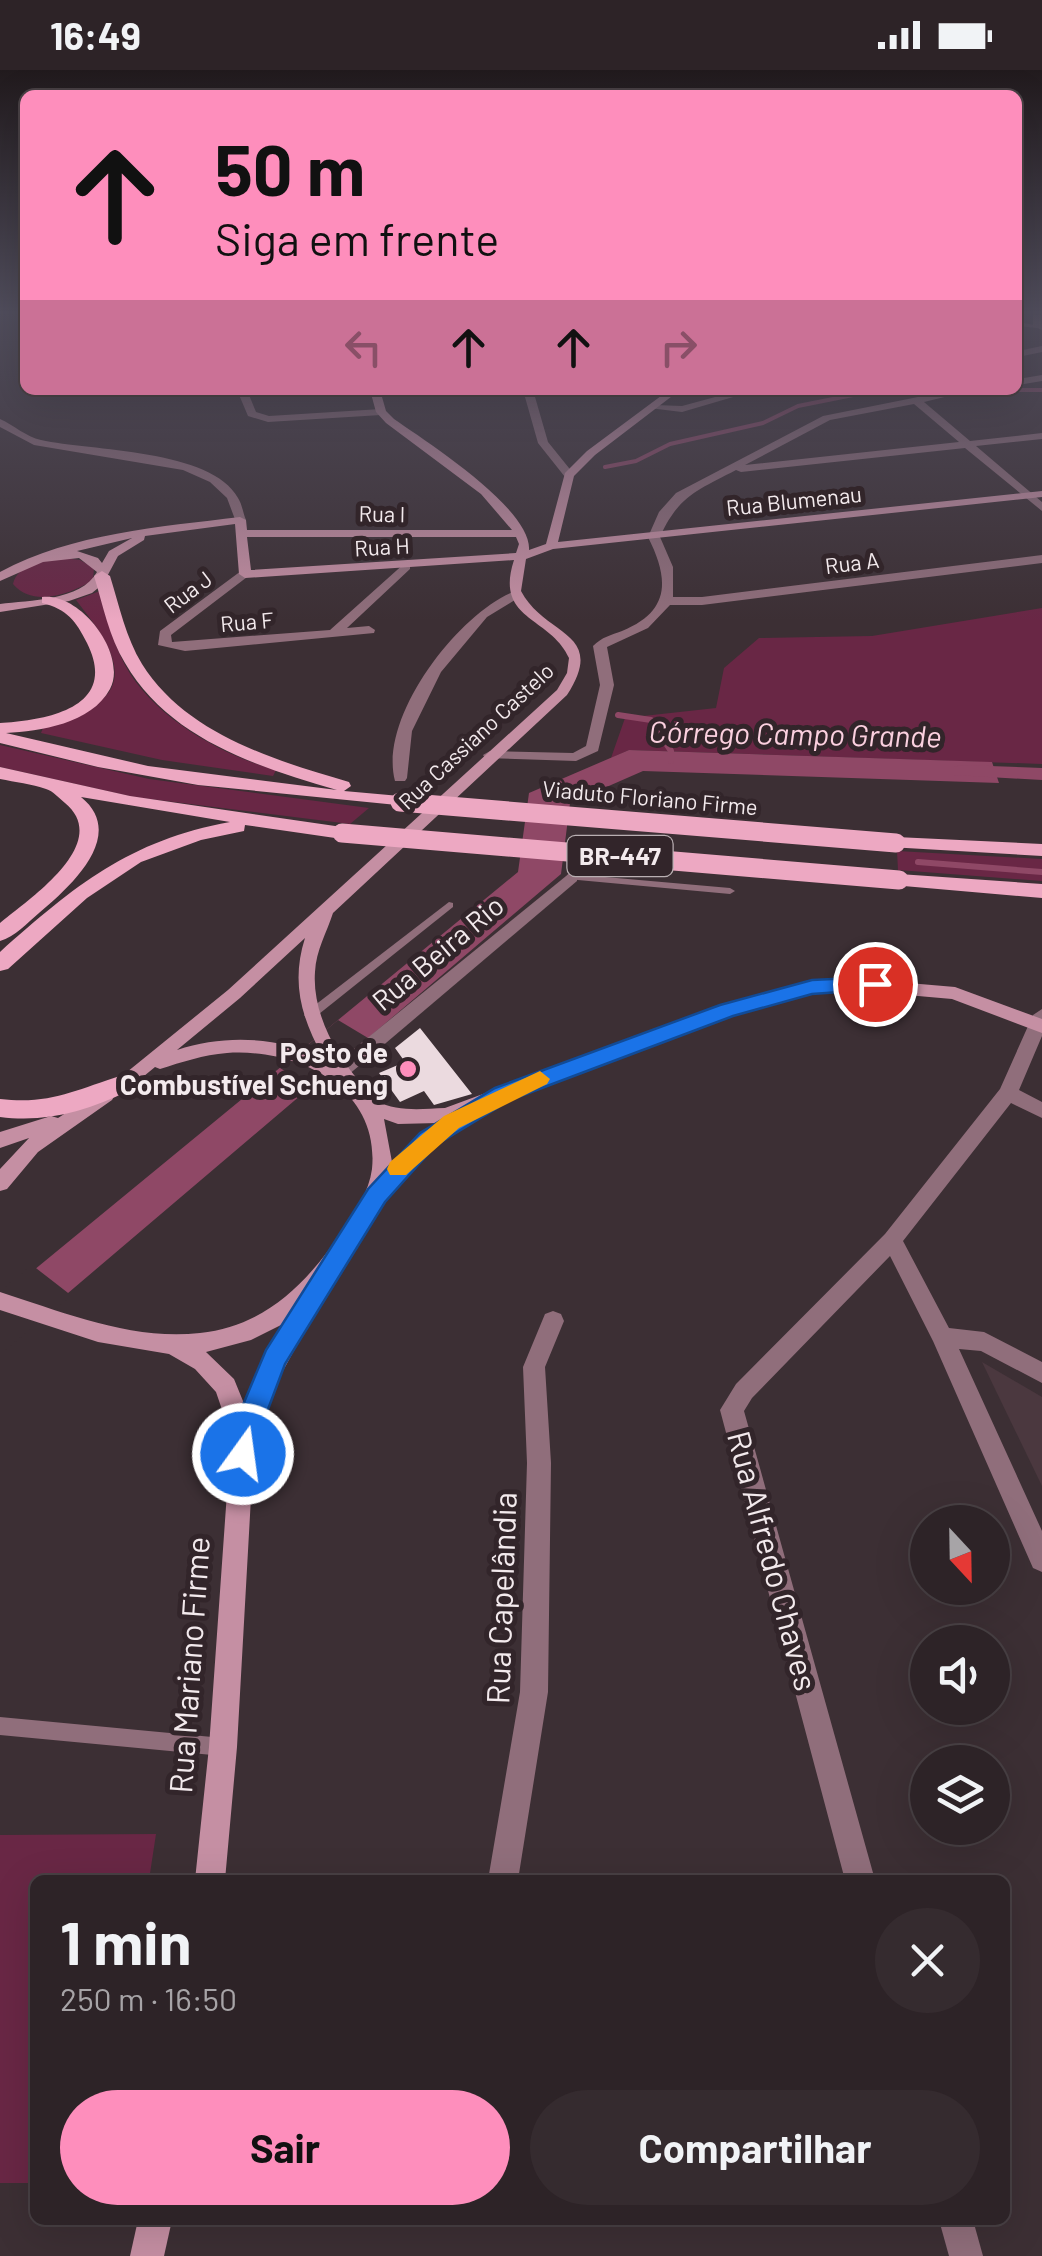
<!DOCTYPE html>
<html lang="pt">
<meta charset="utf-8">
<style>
:root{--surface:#2d2327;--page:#352b2f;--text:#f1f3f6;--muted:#a7a4a7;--line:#484044;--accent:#fe8ebc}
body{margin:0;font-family:Barlow,sans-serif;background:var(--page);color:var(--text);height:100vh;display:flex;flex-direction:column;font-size:38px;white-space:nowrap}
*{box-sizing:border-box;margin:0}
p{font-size:32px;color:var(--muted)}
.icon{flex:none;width:55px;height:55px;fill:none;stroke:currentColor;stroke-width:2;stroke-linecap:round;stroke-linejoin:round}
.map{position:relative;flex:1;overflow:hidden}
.panel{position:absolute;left:30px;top:1805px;width:980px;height:350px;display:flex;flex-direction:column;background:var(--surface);border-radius:15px;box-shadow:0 10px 40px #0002,0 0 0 2px var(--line)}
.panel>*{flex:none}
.guide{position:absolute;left:20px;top:20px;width:1002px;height:305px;border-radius:15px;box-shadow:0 10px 40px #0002,0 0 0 2px var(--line);background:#fe8ebc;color:#111;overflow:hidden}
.needle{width:65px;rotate:158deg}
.fabs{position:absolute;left:910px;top:1435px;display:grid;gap:20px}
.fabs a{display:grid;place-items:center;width:100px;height:100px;border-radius:50%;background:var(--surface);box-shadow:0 10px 40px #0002,0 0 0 2px var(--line);font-size:50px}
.pin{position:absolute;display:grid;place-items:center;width:85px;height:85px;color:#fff;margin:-42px;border:5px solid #fff;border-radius:50%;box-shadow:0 2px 10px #0007}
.me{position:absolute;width:110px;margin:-55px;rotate:14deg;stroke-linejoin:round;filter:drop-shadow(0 0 8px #0008)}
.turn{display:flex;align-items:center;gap:35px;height:210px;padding:0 30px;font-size:45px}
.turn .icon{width:130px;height:130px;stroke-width:2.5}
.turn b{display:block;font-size:70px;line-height:85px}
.lanes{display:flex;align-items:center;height:95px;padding:0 30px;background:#0003;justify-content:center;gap:50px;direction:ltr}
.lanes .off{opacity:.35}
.round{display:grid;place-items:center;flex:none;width:105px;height:105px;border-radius:52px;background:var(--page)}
.summary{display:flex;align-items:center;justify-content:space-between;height:170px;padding:0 30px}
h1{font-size:60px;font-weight:700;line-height:75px}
.cta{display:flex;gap:20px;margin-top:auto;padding:20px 30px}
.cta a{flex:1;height:115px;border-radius:60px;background:var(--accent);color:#111;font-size:40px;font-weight:700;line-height:115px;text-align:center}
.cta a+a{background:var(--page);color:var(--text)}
.status{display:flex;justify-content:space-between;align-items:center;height:70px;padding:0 50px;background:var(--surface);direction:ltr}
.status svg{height:28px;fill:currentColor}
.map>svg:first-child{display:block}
.built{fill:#4b383f}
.green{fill:#692745}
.water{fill:#8f4866}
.pier{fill:#3c2f34}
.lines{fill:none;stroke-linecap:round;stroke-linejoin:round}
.stream-far1{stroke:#8f4866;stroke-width:4}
.stream{stroke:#8f4866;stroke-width:6}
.canal{fill:#8f4866;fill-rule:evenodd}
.building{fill:#ebdadf}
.lane{fill:#906e7b;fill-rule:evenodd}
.street{fill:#906e7b;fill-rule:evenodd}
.secondary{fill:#c58fa3;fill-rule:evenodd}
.primary{fill:#eda8c2;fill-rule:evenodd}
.primary-bridge{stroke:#eda8c2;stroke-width:19}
.route{fill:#1a73e8;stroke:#114b97;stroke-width:2.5}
.slow{fill:#f59e0b}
.poi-dot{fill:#fe8ebc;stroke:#32252a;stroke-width:4}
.labels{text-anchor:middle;stroke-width:10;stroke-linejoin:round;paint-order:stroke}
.far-street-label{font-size:22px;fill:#f3eaed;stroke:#32252a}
.shield{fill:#32252a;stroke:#b9afb2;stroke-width:2.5}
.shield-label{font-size:25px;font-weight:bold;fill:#f3eaed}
.street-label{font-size:28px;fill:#f3eaed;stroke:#32252a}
.poi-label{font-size:28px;font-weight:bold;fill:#f3eaed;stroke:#32252a;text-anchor:end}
.water-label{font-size:30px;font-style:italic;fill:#fbd0df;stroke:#32252a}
.near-street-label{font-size:32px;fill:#f3eaed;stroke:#32252a}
</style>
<div class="status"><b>16:49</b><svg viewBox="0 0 49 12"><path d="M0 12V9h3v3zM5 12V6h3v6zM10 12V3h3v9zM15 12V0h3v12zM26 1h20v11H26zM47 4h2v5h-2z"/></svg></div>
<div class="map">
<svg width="1042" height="2186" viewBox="0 0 1042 2186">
<rect width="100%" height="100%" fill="#3c2f34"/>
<path class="built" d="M 982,1292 L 1042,1327 L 1042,1416 Z"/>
<g class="green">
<path d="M 64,488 L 80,490 L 94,498 L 93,510 C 71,524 33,538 13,514 C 18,493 45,491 64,488 Z"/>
<path d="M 100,521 C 107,546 113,573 125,595 C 153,647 221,685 276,700 L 273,706 L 162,690 L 41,663 L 43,658 C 61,650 85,643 100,631 C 137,603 95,555 76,530 Z"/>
<path d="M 1042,538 L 1042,694 L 629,680 L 611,688 L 625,648 L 716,638 L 724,598 L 759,568 L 872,566 Z"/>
<path d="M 0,675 L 149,709 L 369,738 L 350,754 L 134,727 L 0,697 Z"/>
<path d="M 897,781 L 1042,789 L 1042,811 L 898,800 Z"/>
<path d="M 156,1764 L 149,1810 L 35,1810 L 35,2113 L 0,2113 L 0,1765 Z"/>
</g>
<path class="water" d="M 629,680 L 992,692 L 999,713 L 643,701 L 570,733 L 561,804 L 1,1280 L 0,1228 L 518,802 L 529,723 Z"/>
<g class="pier">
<path d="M 338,950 L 368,968 L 311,1017 L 280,998 Z"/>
<path d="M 32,1195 L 72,1226 L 0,1284 L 0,1221 Z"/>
</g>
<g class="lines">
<g class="stream-far1">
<path d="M 1018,320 L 1042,320"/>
<path d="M 605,397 L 636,391 L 670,374 L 763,353 L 798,336 L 878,320"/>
</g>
<g class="stream">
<path d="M 618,645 L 651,650 L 671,681 L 671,691"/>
<path d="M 918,792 L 1042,802"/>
</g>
<path class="canal" d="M 961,695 L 1042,698 L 1042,710 L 954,705 L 954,697 Z"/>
</g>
<path class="building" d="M 420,958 L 472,1024 L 434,1035 L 424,1021 L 400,1032 L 379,1003 L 405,992 L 395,978 Z"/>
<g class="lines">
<g class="lane">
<path d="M 1018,252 L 1040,256 L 1037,258 L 1018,256 Z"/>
<path d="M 571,804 L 730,818 L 735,821 L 730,824 L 567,809 L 567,805 Z"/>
<path d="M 449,832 L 453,833 L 453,837 L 314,948 L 306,948 L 304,945 L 306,942 Z"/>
<path d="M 0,1647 L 223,1668 L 229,1671 L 232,1677 L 229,1683 L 223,1686 L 0,1665 Z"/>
</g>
<g class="street">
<path d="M 1033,245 L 1041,245 L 1042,260 L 1033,256 Z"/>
<path d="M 1042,276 L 1042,282 L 1018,287 L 1018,281 Z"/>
<path d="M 1042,305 L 1042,311 L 1018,315 L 1018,309 Z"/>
<path d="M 86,320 L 151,320 L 146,323 L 91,323 Z"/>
<path d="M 237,320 L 247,320 L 256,342 L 269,346 L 381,339 L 386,342 L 381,345 L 268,352 L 248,346 Z"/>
<path d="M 523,320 L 533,320 L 548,372 L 573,403 L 573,407 L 565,407 L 538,373 Z"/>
<path d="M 741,320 L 757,320 L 682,342 L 649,338 L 654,335 L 682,336 Z"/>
<path d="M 953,320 L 973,320 L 924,332 L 970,371 L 1042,363 L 1042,369 L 976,376 L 1042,432 L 1042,441 L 965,378 L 741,402 L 736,400 C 698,420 678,426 660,467 L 673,497 L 673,527 L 702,527 L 1042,485 L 1042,493 L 702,535 L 670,535 L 648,558 L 607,577 L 614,615 L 598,681 L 576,691 L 485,688 L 483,685 L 490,681 L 573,683 L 586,676 L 600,615 L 593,576 C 602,567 611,565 622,561 C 671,541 669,509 648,467 L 659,442 L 676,423 L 823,346 ZM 914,334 L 959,372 L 745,395 L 830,350 Z"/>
<path d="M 0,349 C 14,355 26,367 41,370 C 90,381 212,379 238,428 C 242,434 243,443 246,450 L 236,452 L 227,428 L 210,412 L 183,400 L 34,375 L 0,357 Z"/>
<path d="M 406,492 L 410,493 L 410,499 L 347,558 L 369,556 L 375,560 L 374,563 L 185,581 L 158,575 L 160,561 L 241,501 L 251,504 L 171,565 L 172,572 L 330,560 Z"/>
<path d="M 513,522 L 523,525 L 487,547 L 441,602 L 412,661 L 407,708 L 405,711 L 395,711 C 378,648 457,545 513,522 Z"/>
<path d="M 571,802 L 577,803 L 577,811 L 347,1006 L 333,1006 L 331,1001 L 333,996 Z"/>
<path d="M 1042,939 L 1042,966 L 1019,1020 L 1042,1032 L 1042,1048 L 1011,1033 L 903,1171 L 949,1258 L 984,1262 L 1042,1292 L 1042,1313 L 981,1281 L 959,1279 L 1042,1461 L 1042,1502 L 1033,1498 L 933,1271 L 890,1186 L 752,1328 L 744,1341 L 875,1810 L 845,1810 L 720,1340 L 736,1314 L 885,1164 L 1000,1019 L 1033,945 Z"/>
<path d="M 553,1241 L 561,1244 L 564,1251 L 545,1297 L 551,1393 L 548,1622 L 518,1810 L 488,1810 L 520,1622 L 527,1393 L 523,1297 L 545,1244 Z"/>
<path d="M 939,2150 L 973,2150 L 983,2186 L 949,2186 Z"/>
</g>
<g class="secondary">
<path d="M 370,320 L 380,320 L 386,341 L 394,349 C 427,372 532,439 529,480 L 546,474 L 565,403 L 587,381 L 669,320 L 680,320 L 595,385 L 574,406 L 558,472 L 1042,421 L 1042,427 L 553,479 L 526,489 L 521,521 C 545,567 608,561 567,625 L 333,843 C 327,862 316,880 315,902 C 312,942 336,986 361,1013 C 367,1019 368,1027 376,1031 C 398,1042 421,1039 445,1038 L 721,936 L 811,911 L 850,908 L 955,917 L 1042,949 L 1042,963 L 952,929 L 850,920 L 811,923 L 732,945 L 471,1043 L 469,1050 L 414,1094 L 384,1127 L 346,1190 L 318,1225 L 321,1230 L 318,1237 L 274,1317 L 254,1374 L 237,1677 L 225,1810 L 195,1810 L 209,1677 L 231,1366 L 216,1322 L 195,1299 L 169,1284 L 98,1272 L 0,1240 L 0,1222 C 63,1242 132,1271 200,1263 C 266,1256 307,1213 343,1160 C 355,1142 369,1122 372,1099 C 380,1017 297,978 227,983 C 203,985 182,992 160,999 L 155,997 L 127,1020 L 113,1020 L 111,1015 L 228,920 L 557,620 L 567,603 L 569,588 C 550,546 494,551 514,490 L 245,508 L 239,504 L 235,454 L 145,466 L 144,470 L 118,486 L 103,514 L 92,523 L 69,531 L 0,542 L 0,534 C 29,530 81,531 97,502 L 79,488 L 43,492 L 0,511 L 0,502 C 73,463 159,457 240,447 L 246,450 L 247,460 L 512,460 L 481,424 L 386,353 L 376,342 ZM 247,467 L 516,467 L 519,474 L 516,483 L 251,500 ZM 132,468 L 109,481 L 102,493 L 98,488 L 77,481 ZM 305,868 C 291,912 301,947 323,987 C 277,967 225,964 177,980 L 240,928 ZM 384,1049 L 398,1054 L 438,1053 L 392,1092 ZM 285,1253 L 255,1307 L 245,1336 L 234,1309 L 206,1282 L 251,1270 Z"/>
<path d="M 105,1018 L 112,1020 L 115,1025 L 112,1030 L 38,1082 L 7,1119 L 0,1121 L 0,1099 L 29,1068 L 0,1078 L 0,1062 L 51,1046 L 58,1048 Z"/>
<path d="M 138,2150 L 172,2150 L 164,2186 L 130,2186 Z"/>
</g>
<g class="primary">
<path d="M 102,501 L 110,506 C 119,535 126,568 142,594 C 186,664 274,690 349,712 L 351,716 L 344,721 L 400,726 L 409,732 L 407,736 L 198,715 L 98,697 L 0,673 L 0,653 C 49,650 119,637 87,573 C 76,551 67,539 42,533 L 42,527 C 81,522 128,585 110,619 C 91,654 40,661 6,663 L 148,696 L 337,720 C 258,697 169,669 125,593 C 109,567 103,535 94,506 Z"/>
<path d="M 0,697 L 130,726 L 342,757 L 352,763 L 342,769 L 245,755 L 244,761 L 201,770 L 141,792 L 87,828 L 8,899 L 0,901 L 0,882 C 74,816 130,770 230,752 L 81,727 C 128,765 70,817 39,843 C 27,853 15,867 0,871 L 0,853 C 29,829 113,773 65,733 C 59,728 53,721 46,719 C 32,714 15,712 0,709 Z"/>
<path d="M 896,767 L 1042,774 L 1042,786 L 889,777 L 886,773 Z"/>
<path d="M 899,804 L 1042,814 L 1042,828 L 892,815 L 889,810 Z"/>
<path d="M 120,1006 L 132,1015 L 128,1021 C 87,1041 46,1053 0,1047 L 0,1029 C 50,1035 75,1020 120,1006 Z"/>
</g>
<g class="primary-bridge">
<path d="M 400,732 L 896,773"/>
<path d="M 342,763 L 899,810"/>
</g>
</g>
<linearGradient id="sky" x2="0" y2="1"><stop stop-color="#211a1d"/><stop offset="0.44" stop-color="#504d5c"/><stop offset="1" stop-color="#504d5c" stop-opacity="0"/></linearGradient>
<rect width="1042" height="551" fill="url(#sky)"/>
<path class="route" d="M 875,907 L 885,914 L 882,919 L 812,924 L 733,946 L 510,1030 L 436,1075 L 385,1132 L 285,1294 L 267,1342 L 253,1394 L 243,1397 L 233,1394 L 229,1384 L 240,1342 L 266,1280 L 368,1119 L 420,1063 L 495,1018 L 720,935 L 812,910 Z"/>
<path class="slow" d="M 540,1001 L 550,1009 L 547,1014 L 459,1058 L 406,1105 L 390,1105 L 387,1099 L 390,1092 L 444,1046 Z"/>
<circle class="poi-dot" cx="408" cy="999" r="10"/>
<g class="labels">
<g class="far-street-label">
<text transform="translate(794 431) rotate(-6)" y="8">Rua Blumenau</text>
<text transform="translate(382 444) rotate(1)" y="8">Rua I</text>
<text transform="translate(382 477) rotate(-3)" y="8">Rua H</text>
<text transform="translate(852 493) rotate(-7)" y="8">Rua A</text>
<text transform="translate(188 522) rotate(-37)" y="8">Rua J</text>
<text transform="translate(247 552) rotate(-5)" y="8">Rua F</text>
<text transform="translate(476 666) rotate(-43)" y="8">Rua Cassiano Castelo</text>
<text transform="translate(650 728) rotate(5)" y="8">Viaduto Floriano Firme</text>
</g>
<rect class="shield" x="567.5" y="766" width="105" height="40" rx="8"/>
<g class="shield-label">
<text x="620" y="795">BR-447</text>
</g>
<g class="street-label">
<text transform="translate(438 883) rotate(-40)" y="10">Rua Beira Rio</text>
</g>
<g class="poi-label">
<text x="388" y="993">Posto de<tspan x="388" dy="32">Combustível Schueng</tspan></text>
</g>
<g class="water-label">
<text transform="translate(795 665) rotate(1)" y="10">Córrego Campo Grande</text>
</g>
<g class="near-street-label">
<text transform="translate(772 1491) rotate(75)" y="11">Rua Alfredo Chaves</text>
<text transform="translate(502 1528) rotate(-88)" y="11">Rua Capelândia</text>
<text transform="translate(190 1595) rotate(-86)" y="11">Rua Mariano Firme</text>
</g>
</g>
</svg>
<div class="fabs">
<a><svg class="needle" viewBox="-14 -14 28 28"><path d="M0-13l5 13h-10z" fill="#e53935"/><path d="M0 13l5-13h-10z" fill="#a7a4a7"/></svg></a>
<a><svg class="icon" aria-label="sound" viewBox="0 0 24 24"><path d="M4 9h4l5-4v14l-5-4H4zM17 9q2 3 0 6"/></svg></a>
<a><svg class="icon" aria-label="layers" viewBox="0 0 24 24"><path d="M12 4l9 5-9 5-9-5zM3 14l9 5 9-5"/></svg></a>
</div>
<div class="pin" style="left:875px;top:914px;background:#d93025"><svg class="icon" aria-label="arrive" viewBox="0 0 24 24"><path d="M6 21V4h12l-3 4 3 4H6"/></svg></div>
<svg class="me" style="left:243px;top:1384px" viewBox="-20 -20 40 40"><circle r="17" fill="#1a73e8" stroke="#fff" stroke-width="3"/><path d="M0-11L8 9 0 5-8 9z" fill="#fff"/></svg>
<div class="guide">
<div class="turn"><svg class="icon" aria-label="ahead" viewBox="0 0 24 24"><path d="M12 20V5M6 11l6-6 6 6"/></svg><div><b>50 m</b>Siga em frente</div></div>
<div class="lanes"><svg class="icon off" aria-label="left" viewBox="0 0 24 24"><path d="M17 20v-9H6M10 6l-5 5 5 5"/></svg><svg class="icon" aria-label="ahead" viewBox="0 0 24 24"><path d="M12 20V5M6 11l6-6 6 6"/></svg><svg class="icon" aria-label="ahead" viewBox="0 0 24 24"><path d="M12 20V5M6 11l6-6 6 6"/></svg><svg class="icon off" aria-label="right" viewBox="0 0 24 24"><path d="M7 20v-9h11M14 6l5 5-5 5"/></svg></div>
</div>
<section class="panel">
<div class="summary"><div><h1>1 min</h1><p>250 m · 16:50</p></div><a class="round"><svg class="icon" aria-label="close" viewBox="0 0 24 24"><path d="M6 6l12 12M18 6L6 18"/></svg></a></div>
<div class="cta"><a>Sair</a><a>Compartilhar</a></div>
</section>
</div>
